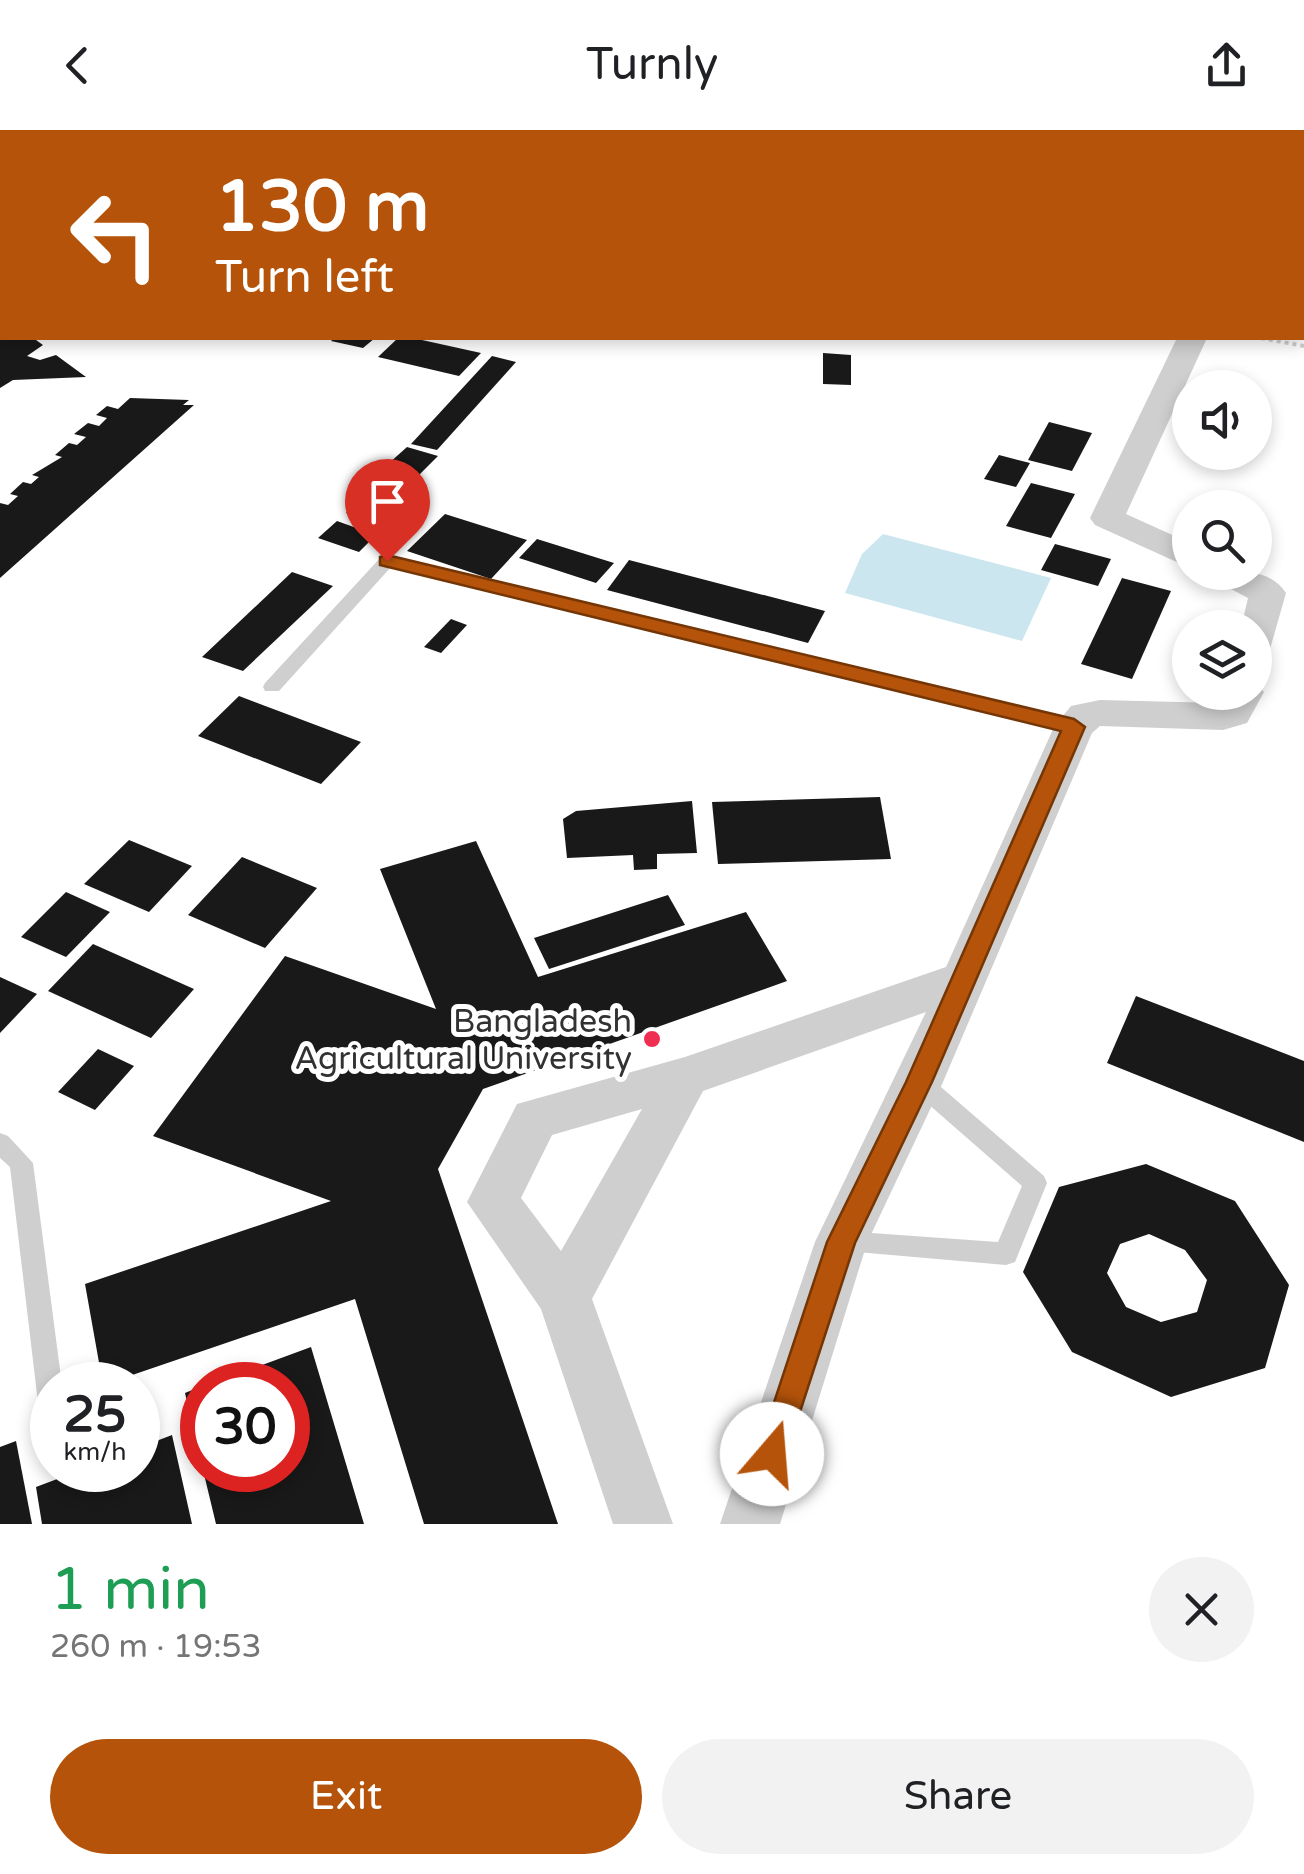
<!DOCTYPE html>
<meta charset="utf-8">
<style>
:root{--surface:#fff;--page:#f2f2f2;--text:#202124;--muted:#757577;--accent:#b45309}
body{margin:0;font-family:"Varela Round",sans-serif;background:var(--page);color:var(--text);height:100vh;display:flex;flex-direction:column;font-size:38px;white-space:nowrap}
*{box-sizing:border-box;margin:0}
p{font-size:32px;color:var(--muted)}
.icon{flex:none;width:55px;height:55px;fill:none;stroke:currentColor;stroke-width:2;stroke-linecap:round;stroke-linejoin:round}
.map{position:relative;height:1394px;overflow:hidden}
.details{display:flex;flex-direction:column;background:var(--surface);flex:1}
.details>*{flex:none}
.top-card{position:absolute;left:0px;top:0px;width:1305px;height:210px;box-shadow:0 5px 15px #0003;background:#b45309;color:#fff;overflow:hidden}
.controls{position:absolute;left:1172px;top:240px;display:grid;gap:20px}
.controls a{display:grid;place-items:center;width:100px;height:100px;border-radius:50%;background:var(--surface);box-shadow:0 5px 15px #0003;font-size:50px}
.speed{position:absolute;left:30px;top:1232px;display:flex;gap:20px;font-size:50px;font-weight:700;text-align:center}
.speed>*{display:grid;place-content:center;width:130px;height:130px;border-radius:50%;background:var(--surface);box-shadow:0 5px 15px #0003;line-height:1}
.speed small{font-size:25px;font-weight:400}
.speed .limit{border:15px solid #d22;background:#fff;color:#111}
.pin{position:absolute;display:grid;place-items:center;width:85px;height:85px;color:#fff;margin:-102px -42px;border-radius:50% 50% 50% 0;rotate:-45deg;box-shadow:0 0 10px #0007}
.pin .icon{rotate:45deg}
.me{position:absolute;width:110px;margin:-55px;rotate:18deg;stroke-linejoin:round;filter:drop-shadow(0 0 8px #0008)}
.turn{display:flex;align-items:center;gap:35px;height:210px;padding:0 50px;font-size:45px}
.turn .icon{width:130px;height:130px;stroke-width:2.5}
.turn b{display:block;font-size:70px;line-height:85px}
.round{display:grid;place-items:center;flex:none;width:105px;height:105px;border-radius:52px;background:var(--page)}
.overview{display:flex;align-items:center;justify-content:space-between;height:170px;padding:0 50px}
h1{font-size:60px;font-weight:600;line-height:75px;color:#1e9e55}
.action{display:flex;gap:20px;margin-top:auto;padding:20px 50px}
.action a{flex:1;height:115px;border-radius:60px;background:var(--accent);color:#fff;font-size:40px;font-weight:600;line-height:115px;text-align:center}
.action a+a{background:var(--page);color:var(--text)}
header{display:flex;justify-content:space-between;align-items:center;height:130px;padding:0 50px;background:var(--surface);font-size:45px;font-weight:600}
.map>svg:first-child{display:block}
.water{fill:#cce6f0}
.building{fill:#191919;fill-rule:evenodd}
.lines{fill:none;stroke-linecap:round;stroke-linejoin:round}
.path{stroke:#cfcfcf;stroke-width:4;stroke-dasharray:4 4;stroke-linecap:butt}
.service{fill:#cfcfcf;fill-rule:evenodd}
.minor{fill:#cfcfcf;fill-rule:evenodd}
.tertiary{fill:#cfcfcf;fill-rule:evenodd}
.route{fill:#b45309;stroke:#753606;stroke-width:2.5}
.poi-dot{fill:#f02e51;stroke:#fff;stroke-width:4}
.labels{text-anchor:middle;stroke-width:10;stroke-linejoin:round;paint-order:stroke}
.poi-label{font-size:32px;fill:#323232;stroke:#fff;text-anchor:end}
</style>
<header><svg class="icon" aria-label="back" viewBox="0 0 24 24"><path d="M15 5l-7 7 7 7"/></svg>Turnly<svg class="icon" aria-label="share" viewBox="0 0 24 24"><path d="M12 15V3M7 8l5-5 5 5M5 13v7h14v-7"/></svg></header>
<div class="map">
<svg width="1304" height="1394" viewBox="0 0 1304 1394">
<rect width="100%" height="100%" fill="#fff"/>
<path class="water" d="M 883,404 L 1051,448 L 1022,511 L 845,463 L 862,424 Z"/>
<g class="building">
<path d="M 0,208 L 36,210 L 43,215 L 27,226 L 40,230 L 56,225 L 86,247 L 13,250 L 0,258 Z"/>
<path d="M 334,208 L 375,208 L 363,218 L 331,211 Z"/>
<path d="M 398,208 L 413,208 L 481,223 L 459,246 L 378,227 Z"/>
<path d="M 823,223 L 851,225 L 851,255 L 823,254 Z"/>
<path d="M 492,226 L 516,232 L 437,320 L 411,314 Z"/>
<path d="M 130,268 L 189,270 L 183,275 L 194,275 L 0,448 L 0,373 L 8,375 L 18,366 L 10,364 L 23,352 L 31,354 L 39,347 L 32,345 L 62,327 L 55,325 L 69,313 L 77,315 L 86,307 L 74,304 L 88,293 L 99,296 L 107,288 L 96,285 L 107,276 L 118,279 Z"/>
<path d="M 1049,292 L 1092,303 L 1072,341 L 1028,330 Z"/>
<path d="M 407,317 L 438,326 L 411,353 L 378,343 Z"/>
<path d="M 999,325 L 1030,333 L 1016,357 L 984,349 Z"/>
<path d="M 1031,353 L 1075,364 L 1051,408 L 1006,396 Z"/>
<path d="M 362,367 L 422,386 L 406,402 L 346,383 Z"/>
<path d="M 445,384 L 527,410 L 491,449 L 407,421 Z"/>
<path d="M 337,391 L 376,405 L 359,422 L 318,408 Z"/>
<path d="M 537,409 L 614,433 L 596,453 L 519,428 Z"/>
<path d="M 1055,414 L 1111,429 L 1098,456 L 1041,440 Z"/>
<path d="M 629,430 L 825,481 L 808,513 L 607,460 Z"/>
<path d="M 292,442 L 333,456 L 243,541 L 202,527 Z"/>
<path d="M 1122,448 L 1171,461 L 1132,549 L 1081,534 Z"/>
<path d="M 451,489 L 467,495 L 441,523 L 424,517 Z"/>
<path d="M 239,566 L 361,612 L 321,654 L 198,606 Z"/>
<path d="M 880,667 L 891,729 L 718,734 L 712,672 Z"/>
<path d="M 692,671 L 697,723 L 657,724 L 657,739 L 634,740 L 633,725 L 567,728 L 563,689 L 576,681 Z"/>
<path d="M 129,710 L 192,736 L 149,782 L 84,754 Z"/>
<path d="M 476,711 L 538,847 L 746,782 L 787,851 L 483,959 L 438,1039 L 558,1394 L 424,1394 L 355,1169 L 103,1255 L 85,1154 L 331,1071 L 153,1006 L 285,826 L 436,879 L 380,739 Z"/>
<path d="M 242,727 L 317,758 L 265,818 L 188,785 Z"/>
<path d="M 66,762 L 110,782 L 66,827 L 21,807 Z"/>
<path d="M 668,765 L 685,795 L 549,839 L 534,808 Z"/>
<path d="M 93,814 L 194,859 L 151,908 L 48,861 Z"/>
<path d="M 0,847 L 37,864 L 0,903 Z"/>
<path d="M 1136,866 L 1304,931 L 1304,1012 L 1107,933 Z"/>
<path d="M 98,919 L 134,936 L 95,980 L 58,962 Z"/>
<path d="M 1146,1034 L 1235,1071 L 1289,1155 L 1265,1238 L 1171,1267 L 1072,1222 L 1023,1142 L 1059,1057 ZM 1149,1104 L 1185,1120 L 1207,1150 L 1197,1182 L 1161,1192 L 1126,1177 L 1107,1143 L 1120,1114 Z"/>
<path d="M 311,1217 L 364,1394 L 216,1394 L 203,1340 L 288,1340 L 288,1255 L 208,1255 Z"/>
<path d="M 202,1256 L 202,1331 L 201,1331 L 185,1263 Z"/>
<path d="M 172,1305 L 192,1394 L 42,1394 L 36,1357 L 81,1340 L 138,1340 L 138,1318 Z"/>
<path d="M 16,1311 L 32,1394 L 0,1394 L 0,1317 Z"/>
</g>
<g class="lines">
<path class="path" d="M 1261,208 L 1304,216"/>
<g class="service">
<rect x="489" y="0" width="12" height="2"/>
<path d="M 387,426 L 1074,591 L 1083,597 L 1074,603 L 391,437 L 279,561 L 265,561 L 263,557 L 265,553 L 381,427 Z"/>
<path d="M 919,943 L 927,945 L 1044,1046 L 1047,1053 L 1015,1132 L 1006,1135 L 834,1120 L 831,1112 L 834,1104 L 843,1101 L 998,1112 L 1022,1056 L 911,959 L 908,952 L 911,945 Z"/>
<path d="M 0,1003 L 8,1006 L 33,1033 L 62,1255 L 52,1255 L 52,1294 L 43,1290 L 39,1281 L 10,1037 L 0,1028 Z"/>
</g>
<g class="minor">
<path d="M 1259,0 L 1285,0 L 1285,2 L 1260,2 Z"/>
<rect x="1302" y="137" width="2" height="18"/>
<rect x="0" y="160" width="2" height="18"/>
<path d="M 1177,208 L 1207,208 L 1126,384 L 1190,413 L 1190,438 L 1095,395 L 1090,388 Z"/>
<path d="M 1209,442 C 1237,442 1269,437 1286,463 L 1268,526 L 1255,529 L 1255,498 L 1241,498 L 1248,468 L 1214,450 Z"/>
<path d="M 1255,552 L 1264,562 L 1247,593 L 1223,600 L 1100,596 L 1092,603 L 943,952 L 867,1113 L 780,1394 L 720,1394 L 815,1112 L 926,882 L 703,961 L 592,1169 L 673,1394 L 613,1394 L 541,1179 L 467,1072 L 517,974 L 685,927 L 946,837 L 1054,597 L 1071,576 L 1100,570 L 1219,573 L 1224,562 L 1255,562 ZM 642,979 L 561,1121 L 521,1068 L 552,1005 Z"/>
</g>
<g class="tertiary">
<path d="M 622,0 L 818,0 L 621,2 Z"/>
<path d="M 0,4 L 2,5 L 2,24 L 0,24 Z"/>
</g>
</g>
<path class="route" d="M 387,425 L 1074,589 L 1085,597 L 932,952 L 855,1113 L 783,1334 L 772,1339 L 762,1334 L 757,1324 L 827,1112 L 906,952 L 1061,601 L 380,435 L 380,427 Z"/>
<circle class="poi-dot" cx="652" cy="909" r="10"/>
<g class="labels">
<g class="poi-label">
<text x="632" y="902">Bangladesh<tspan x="632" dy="37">Agricultural University</tspan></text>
</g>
</g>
</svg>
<div class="controls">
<a><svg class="icon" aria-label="sound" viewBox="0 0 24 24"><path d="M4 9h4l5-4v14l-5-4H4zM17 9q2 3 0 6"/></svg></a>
<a><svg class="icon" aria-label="search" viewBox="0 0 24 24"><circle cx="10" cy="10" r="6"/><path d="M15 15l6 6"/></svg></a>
<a><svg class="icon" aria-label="layers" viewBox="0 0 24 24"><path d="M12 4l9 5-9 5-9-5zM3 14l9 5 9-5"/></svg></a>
</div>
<div class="speed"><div>25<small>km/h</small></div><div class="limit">30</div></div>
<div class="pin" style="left:387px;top:431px;background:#d93025"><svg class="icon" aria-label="arrive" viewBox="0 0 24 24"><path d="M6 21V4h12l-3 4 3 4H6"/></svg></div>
<svg class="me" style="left:772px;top:1324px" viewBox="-20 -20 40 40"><circle r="19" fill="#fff"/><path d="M0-13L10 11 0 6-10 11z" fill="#b45309"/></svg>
<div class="top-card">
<div class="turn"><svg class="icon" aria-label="left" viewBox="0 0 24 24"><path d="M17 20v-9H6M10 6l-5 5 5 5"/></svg><div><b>130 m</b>Turn left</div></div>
</div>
</div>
<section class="details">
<div class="overview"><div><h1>1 min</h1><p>260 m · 19:53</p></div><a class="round"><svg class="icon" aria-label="close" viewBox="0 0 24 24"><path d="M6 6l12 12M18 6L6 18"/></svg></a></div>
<div class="action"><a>Exit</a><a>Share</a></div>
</section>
